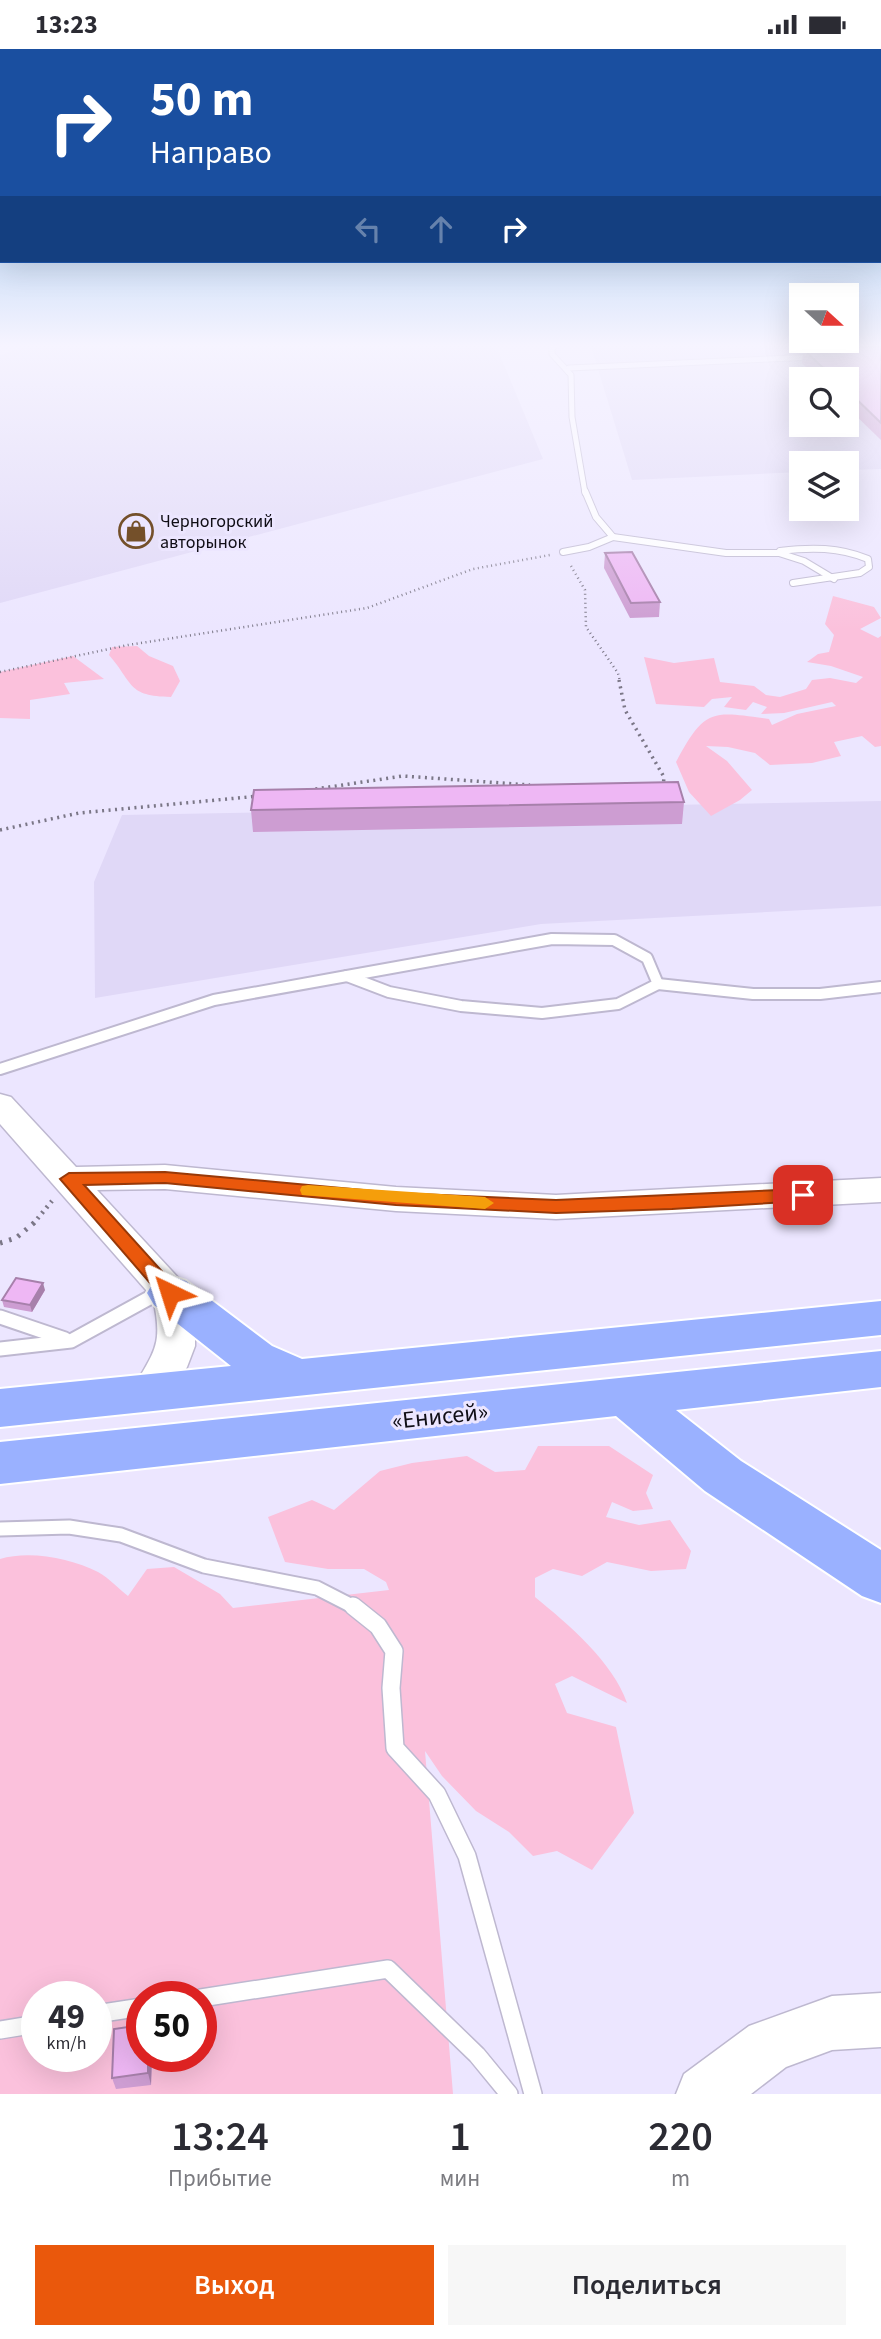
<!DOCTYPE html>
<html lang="ru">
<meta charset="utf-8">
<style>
:root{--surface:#fff;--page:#f7f7f7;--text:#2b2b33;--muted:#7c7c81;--accent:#ea580c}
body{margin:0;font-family:"Source Sans 3",sans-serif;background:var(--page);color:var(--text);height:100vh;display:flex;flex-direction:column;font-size:26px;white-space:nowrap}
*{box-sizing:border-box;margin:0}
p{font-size:23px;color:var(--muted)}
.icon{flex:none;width:38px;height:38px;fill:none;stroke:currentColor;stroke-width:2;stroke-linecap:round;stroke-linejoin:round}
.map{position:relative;height:2045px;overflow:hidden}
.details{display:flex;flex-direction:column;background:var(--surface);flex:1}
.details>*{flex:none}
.banner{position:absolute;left:0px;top:0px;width:882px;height:214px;box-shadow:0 7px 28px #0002;background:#1a4fa0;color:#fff;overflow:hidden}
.needle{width:46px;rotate:111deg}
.tools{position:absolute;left:789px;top:234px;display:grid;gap:14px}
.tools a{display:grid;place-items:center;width:70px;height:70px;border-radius:0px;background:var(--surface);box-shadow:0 7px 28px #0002;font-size:35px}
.speed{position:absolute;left:21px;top:1932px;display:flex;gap:14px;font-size:35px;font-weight:700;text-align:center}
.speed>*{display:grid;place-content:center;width:91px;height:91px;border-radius:50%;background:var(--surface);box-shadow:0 7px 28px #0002;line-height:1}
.speed small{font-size:18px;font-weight:400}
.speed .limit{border:10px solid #d22;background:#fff;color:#111}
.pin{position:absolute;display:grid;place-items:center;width:60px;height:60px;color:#fff;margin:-30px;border-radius:14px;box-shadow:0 4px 10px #0006}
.me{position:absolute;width:77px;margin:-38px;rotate:319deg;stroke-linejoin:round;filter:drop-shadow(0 0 5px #0008)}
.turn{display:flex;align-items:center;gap:24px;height:147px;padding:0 35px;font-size:32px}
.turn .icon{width:91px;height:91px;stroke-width:2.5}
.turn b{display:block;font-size:49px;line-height:60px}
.lanes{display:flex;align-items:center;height:66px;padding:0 35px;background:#0003;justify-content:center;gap:35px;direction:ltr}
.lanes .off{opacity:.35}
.eta{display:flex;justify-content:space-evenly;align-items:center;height:119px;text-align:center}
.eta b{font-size:42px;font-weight:600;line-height:49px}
.cta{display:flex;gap:14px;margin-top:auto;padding:14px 35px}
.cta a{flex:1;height:80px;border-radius:0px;background:var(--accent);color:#fff;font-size:28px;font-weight:600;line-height:80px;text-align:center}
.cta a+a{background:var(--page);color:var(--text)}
.status{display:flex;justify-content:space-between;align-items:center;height:49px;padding:0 35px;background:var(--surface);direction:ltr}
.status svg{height:19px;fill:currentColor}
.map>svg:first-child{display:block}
.built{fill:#e0d8f7;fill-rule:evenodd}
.green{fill:#fbc1dc;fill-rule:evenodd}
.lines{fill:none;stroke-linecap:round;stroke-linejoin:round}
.lane-far4-casing{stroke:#beb8d0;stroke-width:7}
.lane-far3-casing{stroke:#beb8d0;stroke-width:8}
.lane-far2-casing{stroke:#beb8d0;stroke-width:14}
.lane-far1-casing{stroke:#beb8d0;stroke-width:17}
.lane-casing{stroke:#beb8d0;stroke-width:20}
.secondary-casing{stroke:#beb8d0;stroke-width:3}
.highway-casing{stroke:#fff;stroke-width:4}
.path-far3{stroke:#7b7787;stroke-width:2.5;stroke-dasharray:1 3.5;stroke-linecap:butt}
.path-far2{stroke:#7b7787;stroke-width:3.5;stroke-dasharray:2 4.5;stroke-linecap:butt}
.path-far1{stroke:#7b7787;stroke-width:4.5;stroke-dasharray:2 5;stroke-linecap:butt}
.path{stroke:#7b7787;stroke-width:5;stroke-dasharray:2.5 7;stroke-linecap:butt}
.lane-far4{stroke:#fff;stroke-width:5}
.lane-far3{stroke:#fff;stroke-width:6}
.lane-far2{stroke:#fff;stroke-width:10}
.lane-far1{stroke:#fff;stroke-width:13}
.lane{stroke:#fff;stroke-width:17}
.secondary{fill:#fff;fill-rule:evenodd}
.highway{fill:#9ab1ff;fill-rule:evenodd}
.wall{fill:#cd9dd2}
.shaded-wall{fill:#a780ab}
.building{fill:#eeb7f4;stroke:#a780ab;stroke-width:2}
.route{fill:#ea580c;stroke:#983908;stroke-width:2}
.slow{fill:#f59e0b}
.labels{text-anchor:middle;stroke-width:6;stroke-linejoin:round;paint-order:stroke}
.far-poi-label{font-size:18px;fill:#100e16;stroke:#ece6ff;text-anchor:start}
.near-street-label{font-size:24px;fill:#100e16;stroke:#ece6ff}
</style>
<div class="status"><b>13:23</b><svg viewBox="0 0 49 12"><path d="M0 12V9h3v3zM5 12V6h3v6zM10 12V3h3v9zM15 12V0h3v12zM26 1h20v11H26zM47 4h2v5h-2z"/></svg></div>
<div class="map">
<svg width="881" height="2045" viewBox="0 0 881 2045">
<rect width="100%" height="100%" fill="#ece6ff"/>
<g class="built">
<path d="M 39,294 L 495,294 L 543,410 L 0,554 L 0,306 Z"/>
<path d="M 590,294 L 881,294 L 881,420 L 847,421 L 847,415 L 802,415 L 801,423 L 632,431 ZM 802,331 L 847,331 L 847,376 L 802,376 Z"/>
<path d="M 881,752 L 881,857 L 541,875 L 95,949 L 94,833 L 122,766 Z"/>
</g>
<g class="green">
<path d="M 833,547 L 874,558 L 881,569 L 860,580 L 878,589 L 881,587 L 881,697 L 875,698 L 862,687 L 834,693 L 841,707 L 812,714 L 770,716 L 755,704 L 728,698 L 706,697 L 727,712 L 752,741 L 740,751 L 711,767 L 689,743 L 676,713 C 705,659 711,662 769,670 L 772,676 L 797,665 L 836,657 L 832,653 L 784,664 L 761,665 L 767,658 L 753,653 L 746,661 L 724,658 L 732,648 L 712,650 L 704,658 L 656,655 L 644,608 L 674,614 L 714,609 L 720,633 L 754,637 L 766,646 L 780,648 L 806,640 L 812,631 L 830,629 L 856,634 L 863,628 L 831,617 L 807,613 L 818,605 L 829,603 L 834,586 L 825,575 Z"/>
<path d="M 137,597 L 149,607 L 173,617 L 180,632 L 171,648 C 127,647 134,635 109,606 L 112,598 Z"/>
<path d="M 73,607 L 104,630 L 64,634 L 70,645 L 30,651 L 30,670 L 0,669 L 0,623 Z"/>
<path d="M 538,1397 L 609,1397 L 653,1426 L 646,1444 L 653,1460 L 633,1462 L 612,1453 L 606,1468 L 639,1476 L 670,1471 L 691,1502 L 686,1520 L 651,1522 L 607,1513 L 582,1527 L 553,1520 L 535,1529 L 535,1548 C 568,1575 613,1613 627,1654 L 572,1627 L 555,1635 L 567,1664 L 616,1678 L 634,1764 L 592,1821 L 557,1802 L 533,1807 L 509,1783 L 476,1762 L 442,1727 L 425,1702 L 453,2045 L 0,2045 L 0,1510 C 29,1501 71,1509 98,1523 C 109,1529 119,1540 128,1547 L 147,1520 L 174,1518 L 220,1545 L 233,1559 L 389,1541 L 386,1533 L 364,1520 L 328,1520 L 285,1513 L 268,1468 L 312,1451 L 334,1461 L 380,1422 L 412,1414 L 467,1407 L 495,1423 L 525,1421 ZM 37,1948 L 96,1948 L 96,2007 L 37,2007 ZM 142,1948 L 201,1948 L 201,2007 L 142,2007 Z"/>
</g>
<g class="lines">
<g class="lane-far4-casing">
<g id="lane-far4">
<path d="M 557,294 L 552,299 L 552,305 L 571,326 L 572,368 L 585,444"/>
<path d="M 569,319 L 814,308"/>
</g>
</g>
<g class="lane-far3-casing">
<g id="lane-far3">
<path d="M 613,488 L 726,504 L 779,504 L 804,512 L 834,530"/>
<path d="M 780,502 C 811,498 839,498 868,510 L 869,518 L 860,524 L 793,534"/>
<path d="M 563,503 L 589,498 L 613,488 L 596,468 L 585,442"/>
</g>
</g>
<g class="lane-far2-casing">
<g id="lane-far2">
<path d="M 552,890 L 614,891 L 647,909 L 658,935 L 618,955 L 542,964 L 461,957 L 389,943 L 347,927 Z"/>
<path d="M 658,935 L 753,945 L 820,945 L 881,938"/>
<path d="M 0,1020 L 214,951 L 347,927"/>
</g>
</g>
<g class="lane-far1-casing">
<g id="lane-far1">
<path d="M 0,1268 L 65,1290"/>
<path d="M 0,1300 L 71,1292 L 162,1242"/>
<path d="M 0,1480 L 69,1478 L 121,1486 L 204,1517 L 317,1539 L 356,1559"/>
</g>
</g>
<g class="lane-casing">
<g id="lane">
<path d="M 353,1557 L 378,1577 L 394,1602 L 391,1639 L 395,1699 L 437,1745 L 467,1807 L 533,2045"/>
<path d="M 201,1949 L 388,1920 L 477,2006 L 509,2045"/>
<path d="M 96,1965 L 142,1958"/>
<path d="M 0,1981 L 37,1975"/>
</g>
</g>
<g class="secondary-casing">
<g id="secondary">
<path d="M 0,1045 L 11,1048 L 76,1118 L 165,1116 L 396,1138 L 556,1146 L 881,1129 L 881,1153 L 556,1170 L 396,1162 L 165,1140 L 97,1141 L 183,1234 L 188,1244 L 195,1275 L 195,1297 L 187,1318 L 165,1355 L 151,1359 L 137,1355 L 131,1344 C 153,1302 164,1299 153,1249 L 0,1075 Z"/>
<path d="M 881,1944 L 881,1998 L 832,2001 L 786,2018 L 751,2045 L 676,2045 L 684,2025 L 749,1977 L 832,1947 Z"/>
</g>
</g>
<g class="highway-casing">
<g id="highway">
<path d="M 170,1227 L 186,1232 L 272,1297 L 302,1310 L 881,1252 L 881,1286 L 0,1378 L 0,1340 L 231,1317 L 154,1256 L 147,1244 L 154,1232 Z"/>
<path d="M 881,1302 L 881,1338 L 676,1361 L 741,1412 L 881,1501 L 881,1554 L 862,1547 L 705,1442 L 616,1367 L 0,1435 L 0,1393 Z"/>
</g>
</g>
<g class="path-far3">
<path d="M 571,517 L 585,541 L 586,578 L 618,624 L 620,633"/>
<path d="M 0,623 L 128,596 L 367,559 L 473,520 L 550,506"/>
</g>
<g class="path-far2">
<path d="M 619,631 L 625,661 L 664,728 L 663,739"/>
<path d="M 309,741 L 403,727 L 530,736"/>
<path d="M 0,781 L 79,764 L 259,747"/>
</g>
<path class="path-far1" d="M 33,1175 L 52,1152"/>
<path class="path" d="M 0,1194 L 16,1189 L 35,1173"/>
<use href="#lane-far4" class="lane-far4"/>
<use href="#lane-far3" class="lane-far3"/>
<use href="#lane-far2" class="lane-far2"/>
<use href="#lane-far1" class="lane-far1"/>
<use href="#lane" class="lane"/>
<use href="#secondary" class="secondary"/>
<use href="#highway" class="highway"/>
</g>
<g class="wall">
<path d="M 781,294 L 881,294 L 881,391 L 847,358 L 847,331 L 819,331 L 802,314 L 803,304 L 791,304 Z"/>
<path d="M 605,504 L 660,553 L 659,568 L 630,569 L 604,519 Z"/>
<path d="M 684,753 L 682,775 L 253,783 L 251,761 Z"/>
<path d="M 45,1241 L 32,1263 L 4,1258 L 2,1251 Z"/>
<path d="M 152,2007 L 151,2036 L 116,2040 L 112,2029 Z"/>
</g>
<g class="shaded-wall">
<path d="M 43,1234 L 45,1241 L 32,1263 L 30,1256 Z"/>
<path d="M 148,2007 L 152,2007 L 151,2036 L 148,2024 Z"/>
</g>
<g class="building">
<path d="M 881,297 L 881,374 L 847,341 L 847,331 L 836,331 L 803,300 Z"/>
<path d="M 632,503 L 660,553 L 631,554 L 605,504 Z"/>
<path d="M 678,733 L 684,753 L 251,761 L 254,741 Z"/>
<path d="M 16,1229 L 43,1234 L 30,1256 L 2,1251 Z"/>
<path d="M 142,1976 L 142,2007 L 148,2007 L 148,2024 L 112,2029 L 114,1980 Z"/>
</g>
<linearGradient id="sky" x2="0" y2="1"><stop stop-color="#7ab5ea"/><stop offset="0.51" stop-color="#f6f4ff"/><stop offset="1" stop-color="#f6f4ff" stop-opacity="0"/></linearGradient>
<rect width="881" height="581" fill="url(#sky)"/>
<path class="route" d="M 165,1123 L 396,1144 L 556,1151 L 803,1140 L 811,1146 L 803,1152 L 672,1160 L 556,1164 L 396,1156 L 165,1134 L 84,1136 L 177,1239 L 179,1244 L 177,1249 L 163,1249 L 60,1130 L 69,1124 Z"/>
<path class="slow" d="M 308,1136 L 485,1148 L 494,1154 L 485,1160 L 302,1146 L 300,1141 L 302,1137 Z"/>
<defs>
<g id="shop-ring" transform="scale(1.75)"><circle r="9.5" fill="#ece6ff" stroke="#74502a" stroke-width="1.5"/><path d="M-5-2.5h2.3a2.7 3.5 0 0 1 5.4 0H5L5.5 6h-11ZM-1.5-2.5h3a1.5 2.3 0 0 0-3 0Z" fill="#74502a"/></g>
</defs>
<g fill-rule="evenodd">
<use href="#shop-ring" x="136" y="482"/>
</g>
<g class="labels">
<g class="far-poi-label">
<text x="160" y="478">Черногорский<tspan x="160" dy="21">авторынок</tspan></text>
</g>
<g class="near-street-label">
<text transform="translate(440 1367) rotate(-6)" y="8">«Енисей»</text>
</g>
</g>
</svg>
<div class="tools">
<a><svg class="needle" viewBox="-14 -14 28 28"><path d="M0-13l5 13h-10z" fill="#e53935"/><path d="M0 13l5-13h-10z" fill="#7c7c81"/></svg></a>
<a><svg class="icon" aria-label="search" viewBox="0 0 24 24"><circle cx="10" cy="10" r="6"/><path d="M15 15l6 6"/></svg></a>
<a><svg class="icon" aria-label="layers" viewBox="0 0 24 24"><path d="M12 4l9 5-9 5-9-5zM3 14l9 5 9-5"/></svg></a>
</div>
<div class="speed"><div>49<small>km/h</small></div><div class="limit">50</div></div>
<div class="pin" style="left:803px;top:1146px;background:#d93025"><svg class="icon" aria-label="arrive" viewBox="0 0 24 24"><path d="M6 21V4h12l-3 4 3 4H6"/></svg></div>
<svg class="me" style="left:170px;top:1244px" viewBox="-20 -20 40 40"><path d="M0-17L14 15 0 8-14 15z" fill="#ea580c" stroke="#fff" stroke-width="4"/></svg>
<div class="banner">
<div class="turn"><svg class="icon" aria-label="right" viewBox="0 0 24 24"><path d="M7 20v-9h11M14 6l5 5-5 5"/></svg><div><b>50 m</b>Направо</div></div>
<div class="lanes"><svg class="icon off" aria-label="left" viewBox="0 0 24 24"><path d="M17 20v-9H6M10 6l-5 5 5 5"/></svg><svg class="icon off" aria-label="ahead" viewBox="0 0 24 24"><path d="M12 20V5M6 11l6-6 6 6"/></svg><svg class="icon" aria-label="right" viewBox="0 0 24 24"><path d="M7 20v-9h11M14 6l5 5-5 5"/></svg></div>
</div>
</div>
<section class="details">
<div class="eta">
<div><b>13:24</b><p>Прибытие</p></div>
<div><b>1</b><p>мин</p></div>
<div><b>220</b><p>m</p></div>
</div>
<div class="cta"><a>Выход</a><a>Поделиться</a></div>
</section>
